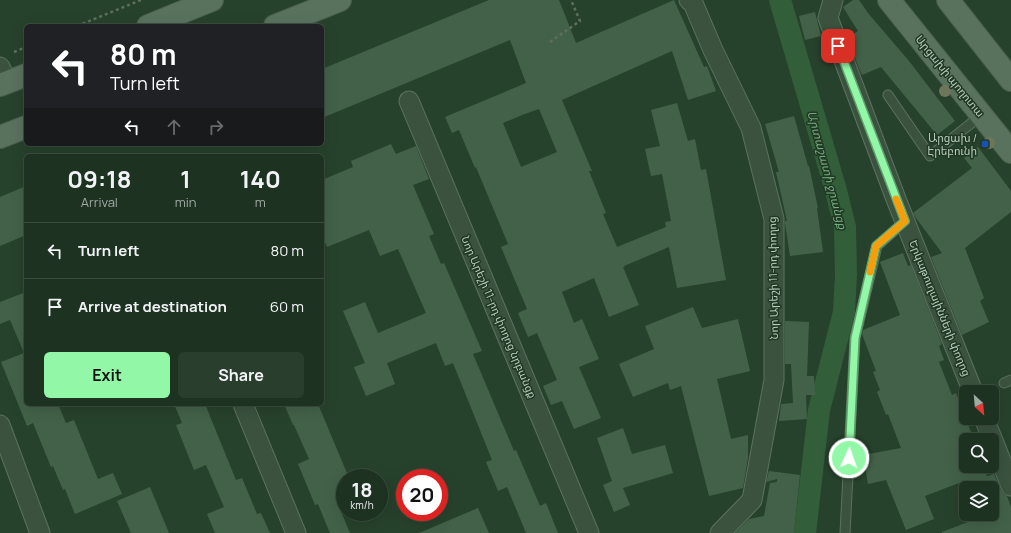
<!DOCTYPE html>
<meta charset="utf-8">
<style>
:root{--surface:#1d3221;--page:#2a3e2e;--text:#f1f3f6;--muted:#a0aaa5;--line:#3b4d3f;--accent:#92f8a7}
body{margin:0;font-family:Manrope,"Noto Sans Armenian",sans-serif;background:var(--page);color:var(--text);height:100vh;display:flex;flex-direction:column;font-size:15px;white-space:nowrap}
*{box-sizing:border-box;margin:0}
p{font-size:13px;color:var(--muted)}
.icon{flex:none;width:22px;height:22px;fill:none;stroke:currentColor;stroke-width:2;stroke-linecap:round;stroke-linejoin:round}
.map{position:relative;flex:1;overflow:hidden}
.details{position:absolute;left:24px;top:154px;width:300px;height:252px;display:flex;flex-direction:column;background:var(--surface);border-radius:6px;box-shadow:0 4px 16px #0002,0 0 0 1px var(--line)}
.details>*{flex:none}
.hud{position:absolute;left:24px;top:24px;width:300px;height:122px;border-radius:6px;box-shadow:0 4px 16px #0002,0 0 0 1px var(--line);background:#202124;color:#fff;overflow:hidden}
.needle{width:26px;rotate:154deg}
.tools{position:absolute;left:959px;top:385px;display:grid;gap:8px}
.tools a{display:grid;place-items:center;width:40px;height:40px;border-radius:6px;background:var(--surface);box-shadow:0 4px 16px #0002,0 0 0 1px var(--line);font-size:20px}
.speed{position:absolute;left:336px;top:469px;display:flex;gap:8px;font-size:20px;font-weight:700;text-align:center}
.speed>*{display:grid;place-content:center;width:52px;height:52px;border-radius:50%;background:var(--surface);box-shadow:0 4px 16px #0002,0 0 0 1px var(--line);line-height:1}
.speed small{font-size:10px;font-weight:400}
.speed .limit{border:6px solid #d22;background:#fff;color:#111}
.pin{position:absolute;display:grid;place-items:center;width:34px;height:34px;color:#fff;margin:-17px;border-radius:8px;box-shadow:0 2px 6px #0006}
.me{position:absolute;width:44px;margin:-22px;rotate:3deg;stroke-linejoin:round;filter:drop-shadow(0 0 3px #0008)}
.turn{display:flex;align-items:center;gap:14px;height:84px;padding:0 20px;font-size:18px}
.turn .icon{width:52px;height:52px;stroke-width:2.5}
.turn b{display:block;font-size:28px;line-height:34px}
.lanes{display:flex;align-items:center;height:38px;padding:0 20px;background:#0003;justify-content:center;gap:20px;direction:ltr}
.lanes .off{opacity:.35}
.eta{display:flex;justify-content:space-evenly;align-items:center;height:68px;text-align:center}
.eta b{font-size:24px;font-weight:700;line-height:28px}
.action{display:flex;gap:8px;margin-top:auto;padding:8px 20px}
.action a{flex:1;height:46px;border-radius:6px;background:var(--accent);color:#111;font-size:16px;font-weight:700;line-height:46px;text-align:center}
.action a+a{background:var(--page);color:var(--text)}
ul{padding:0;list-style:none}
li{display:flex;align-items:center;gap:12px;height:56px;padding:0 20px;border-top:1px solid var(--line)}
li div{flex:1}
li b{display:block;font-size:15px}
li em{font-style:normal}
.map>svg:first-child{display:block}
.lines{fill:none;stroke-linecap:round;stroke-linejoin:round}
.canal{stroke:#325e3a;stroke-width:22}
.building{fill:#436149;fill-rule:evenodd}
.lane-casing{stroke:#5c7261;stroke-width:11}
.street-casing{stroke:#5c7261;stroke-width:21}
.primary-casing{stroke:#485e4c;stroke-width:24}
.path{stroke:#5e6f58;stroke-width:2.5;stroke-dasharray:3 3;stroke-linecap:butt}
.lane{stroke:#3b523f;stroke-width:9}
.street{stroke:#3b523f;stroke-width:19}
.primary{stroke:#59725e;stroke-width:22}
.tree{fill:#6d7659}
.route-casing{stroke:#5fa16d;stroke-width:10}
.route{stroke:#92f8a7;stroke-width:7}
.slow{stroke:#f59e0b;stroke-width:7}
.transit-dot{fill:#1a4fb4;stroke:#203824;stroke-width:1.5}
.labels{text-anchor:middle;stroke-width:3;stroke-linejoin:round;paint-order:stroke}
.street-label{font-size:11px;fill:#b8ccbd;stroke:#203824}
.poi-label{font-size:11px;fill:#b8ccbd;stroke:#203824;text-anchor:end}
.water-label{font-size:12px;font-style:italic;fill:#72aa7c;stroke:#203824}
</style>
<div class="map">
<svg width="1011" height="533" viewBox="0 0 1011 533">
<rect width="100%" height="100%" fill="#27422c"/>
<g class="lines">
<path class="canal" d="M 780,0 L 835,187 L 845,227 L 846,275 L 844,312 L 819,410 L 805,533"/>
</g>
<g class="building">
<path d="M 489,0 L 559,0 L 576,43 L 674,0 L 704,67 L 707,66 L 716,91 L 688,100 L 672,51 L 562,100 L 592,171 L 589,171 L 606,213 L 603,214 L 617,247 L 666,227 L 665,222 L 671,221 L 662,174 L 651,176 L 645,149 L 660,146 L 651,110 L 677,103 L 688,141 L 695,139 L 701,170 L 706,169 L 726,280 L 677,288 L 669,247 L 624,266 L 625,267 L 623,267 L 639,305 L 609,317 L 594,278 L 562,292 L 574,323 L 582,319 L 599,359 L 579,367 L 601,418 L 574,429 L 562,401 L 551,405 L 543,386 L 557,380 L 537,333 L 528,337 L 518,313 L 527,309 L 501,247 L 508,244 L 476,167 L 475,168 L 459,130 L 452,133 L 445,117 L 526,83 L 510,40 L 322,118 L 322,69 ZM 539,109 L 557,152 L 521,167 L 503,123 L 522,115 Z"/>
<path d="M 853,0 L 859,0 L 868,13 L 909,61 L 955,121 L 937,135 L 881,67 L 862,75 L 858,66 L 847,38 L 858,31 L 843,7 Z"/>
<path d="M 815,12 L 821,36 L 805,40 L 799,16 Z"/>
<path d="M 794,116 L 808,166 L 809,166 L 818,208 L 817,208 L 823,252 L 790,256 L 785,223 L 785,221 L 787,221 L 776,172 L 779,172 L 765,124 Z"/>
<path d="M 391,144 L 396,154 L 416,146 L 429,179 L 413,185 L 434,234 L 429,236 L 441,264 L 444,263 L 482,351 L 473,354 L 514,451 L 516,450 L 540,506 L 546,503 L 558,533 L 526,533 L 507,487 L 498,491 L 486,462 L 492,460 L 453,363 L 445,366 L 436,343 L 387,363 L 395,384 L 366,396 L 354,367 L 365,363 L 343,311 L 365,302 L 378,333 L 426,313 L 398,249 L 380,256 L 369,230 L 327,247 L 322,235 L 322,180 L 353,167 L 351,161 Z"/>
<path d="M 978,147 L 1011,191 L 1011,212 L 965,248 L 984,298 L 980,301 L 989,322 L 962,335 L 931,257 L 942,253 L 916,218 L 913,213 L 972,168 L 964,158 Z"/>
<path d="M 26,186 L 26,235 L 0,246 L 0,197 Z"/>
<path d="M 903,253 L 908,266 L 911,265 L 942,344 L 939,346 L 944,360 L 939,362 L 952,395 L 956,393 L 974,440 L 966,440 L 966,466 L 983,466 L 987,476 L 994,474 L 1001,490 L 1004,494 L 1007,496 L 1011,507 L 1011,533 L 942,533 L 942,532 L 973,520 L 971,514 L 992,514 L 992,488 L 966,488 L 966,502 L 959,483 L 925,496 L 934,519 L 906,530 L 886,480 L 868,484 L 863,455 L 901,448 L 888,414 L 886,415 L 877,392 L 880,390 L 873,372 L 876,371 L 862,334 L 863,330 L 900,315 L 880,262 Z"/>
<path d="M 26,292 L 26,404 L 58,404 L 66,423 L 74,420 L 98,479 L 113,473 L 122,494 L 75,514 L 65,489 L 63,490 L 53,466 L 51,467 L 33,423 L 27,426 L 1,362 L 24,353 L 10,320 L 0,324 L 0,302 Z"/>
<path d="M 693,307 L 702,328 L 738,319 L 750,371 L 717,379 L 731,439 L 748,435 L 748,458 L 743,488 L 709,496 L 681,386 L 670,390 L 668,383 L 633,397 L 619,364 L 654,349 L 645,326 Z"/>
<path d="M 785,321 L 809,322 L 807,376 L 814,376 L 815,395 L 806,395 L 807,419 L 779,421 L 781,404 L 793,403 L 791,364 L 785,364 Z"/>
<path d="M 174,404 L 205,404 L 236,480 L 242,478 L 257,514 L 261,513 L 270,533 L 215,533 L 207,514 L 224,507 L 206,465 L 194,470 L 176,425 L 182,423 Z"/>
<path d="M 284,404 L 318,404 L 349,478 L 345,478 L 345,493 L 335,497 L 350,533 L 330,533 L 318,504 L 315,505 L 298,464 L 309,459 L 294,425 L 293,425 Z"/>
<path d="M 623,428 L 632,454 L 665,445 L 673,473 L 623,488 L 630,505 L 614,512 L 603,485 L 612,481 L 597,438 Z"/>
<path d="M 769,471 L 800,475 L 794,533 L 735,533 L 749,519 L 764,516 L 770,483 L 777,482 L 777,479 L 766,482 Z"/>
<path d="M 150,487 L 169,533 L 131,533 L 117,501 Z"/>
<path d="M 478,508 L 489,533 L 419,533 Z"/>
</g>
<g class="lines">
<g class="lane-casing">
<g id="lane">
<path d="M 888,95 L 930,156 L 969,125 L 981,115"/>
<path d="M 1004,383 L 1011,380"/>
<path d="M 845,533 L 855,338 L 877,246 L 905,221"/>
</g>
</g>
<g class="street-casing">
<g id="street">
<path d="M 689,0 L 693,3 L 713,50 L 751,128 L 774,219 L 774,380 L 752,500 L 720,533"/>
<path d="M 833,0 L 828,18 L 896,199 L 973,392"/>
<path d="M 0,67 L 7,82"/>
<path d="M 409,101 L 589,533"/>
<path d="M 243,404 L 296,533"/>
<path d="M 984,418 L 1011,486"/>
<path d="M 0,425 L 40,533"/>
</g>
</g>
<g class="primary-casing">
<g id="primary">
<path d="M 889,0 L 1011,152"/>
<path d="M 948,0 L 1011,80"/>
<path d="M 148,26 L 212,0"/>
<path d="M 275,26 L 340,0"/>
<path d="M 0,85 L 26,75"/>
<path d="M 0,137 L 26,127"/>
</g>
</g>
<g class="path">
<path d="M 77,26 L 141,0"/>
<path d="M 550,42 L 580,21 L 571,0"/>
<path d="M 14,52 L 26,47"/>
</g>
<use href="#lane" class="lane"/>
<use href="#street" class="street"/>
<use href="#primary" class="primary"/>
</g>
<g class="tree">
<circle cx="945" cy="91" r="6"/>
<circle cx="989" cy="143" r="6"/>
</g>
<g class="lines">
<g class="route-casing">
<path id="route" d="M 838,46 L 905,221 L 876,246 L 855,338 L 849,458"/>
</g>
<use href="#route" class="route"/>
<path class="slow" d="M 870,272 L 876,246 L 905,221 L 896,199"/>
</g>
<rect class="transit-dot" x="981" y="140" width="8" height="8" rx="2"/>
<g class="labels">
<g class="street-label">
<text transform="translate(950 76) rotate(51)" y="4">Արցախի պողոտա</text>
<text transform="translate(773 278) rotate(-91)" y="4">Նոր Արեշի 11-րդ փողոց</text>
<text transform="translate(940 308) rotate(68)" y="4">Երկաթուղայինների փողոց</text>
<text transform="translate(499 317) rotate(67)" y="4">Նոր Արեշի 11-րդ փողոց նրբանցք</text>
</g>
<g class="poi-label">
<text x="977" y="142">Արցախ /<tspan x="977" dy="13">Էրեբունի</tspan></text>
</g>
<g class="water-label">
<text transform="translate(827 170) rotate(75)" y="4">Արտաշատի ջրանցք</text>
</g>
</g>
</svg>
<div class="tools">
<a><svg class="needle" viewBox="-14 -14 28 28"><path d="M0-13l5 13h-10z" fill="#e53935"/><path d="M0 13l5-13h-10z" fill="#a0aaa5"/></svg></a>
<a><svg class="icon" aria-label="search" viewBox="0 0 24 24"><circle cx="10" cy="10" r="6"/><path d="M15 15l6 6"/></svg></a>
<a><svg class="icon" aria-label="layers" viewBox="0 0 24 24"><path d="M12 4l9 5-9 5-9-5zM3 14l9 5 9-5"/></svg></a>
</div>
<div class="speed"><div>18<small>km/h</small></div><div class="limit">20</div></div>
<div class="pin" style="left:838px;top:46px;background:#d93025"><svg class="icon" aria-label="arrive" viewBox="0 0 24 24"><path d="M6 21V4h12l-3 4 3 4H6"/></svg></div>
<svg class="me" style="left:849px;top:458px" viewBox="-20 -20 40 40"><circle r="17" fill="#92f8a7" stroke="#fff" stroke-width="3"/><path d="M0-11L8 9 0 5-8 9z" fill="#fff"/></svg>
<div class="hud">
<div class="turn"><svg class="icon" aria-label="left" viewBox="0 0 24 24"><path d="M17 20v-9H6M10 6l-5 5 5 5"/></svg><div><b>80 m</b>Turn left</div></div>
<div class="lanes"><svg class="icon" aria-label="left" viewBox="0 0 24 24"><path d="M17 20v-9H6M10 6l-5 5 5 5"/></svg><svg class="icon off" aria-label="ahead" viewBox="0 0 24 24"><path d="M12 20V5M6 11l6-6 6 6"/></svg><svg class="icon off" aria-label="right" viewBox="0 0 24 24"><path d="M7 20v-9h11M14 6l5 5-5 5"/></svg></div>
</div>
<section class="details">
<div class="eta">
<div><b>09:18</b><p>Arrival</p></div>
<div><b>1</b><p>min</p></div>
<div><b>140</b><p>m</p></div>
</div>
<ul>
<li><svg class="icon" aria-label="left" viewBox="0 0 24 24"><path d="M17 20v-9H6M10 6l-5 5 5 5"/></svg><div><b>Turn left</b></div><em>80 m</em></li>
<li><svg class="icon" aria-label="arrive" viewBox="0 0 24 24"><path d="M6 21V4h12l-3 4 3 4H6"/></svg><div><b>Arrive at destination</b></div><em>60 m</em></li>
</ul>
<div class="action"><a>Exit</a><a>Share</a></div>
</section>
</div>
